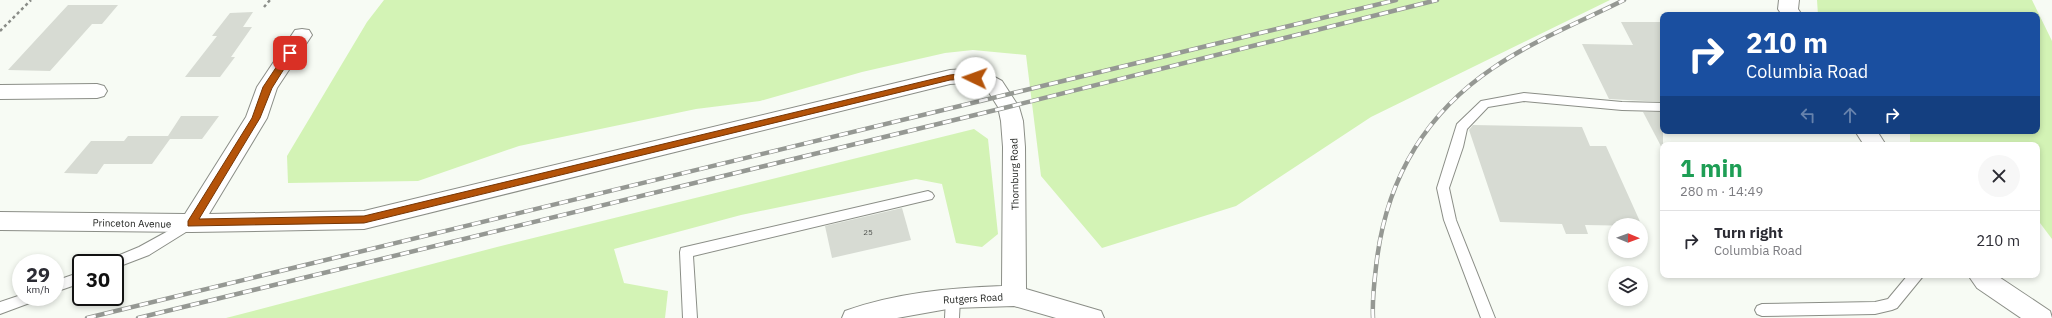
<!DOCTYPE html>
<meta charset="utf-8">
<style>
:root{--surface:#fff;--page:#f7f7f7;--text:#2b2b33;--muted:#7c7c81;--line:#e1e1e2}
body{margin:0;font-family:"IBM Plex Sans",sans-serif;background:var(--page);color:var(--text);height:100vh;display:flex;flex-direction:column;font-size:15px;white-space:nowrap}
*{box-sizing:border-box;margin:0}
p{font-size:13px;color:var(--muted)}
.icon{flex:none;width:22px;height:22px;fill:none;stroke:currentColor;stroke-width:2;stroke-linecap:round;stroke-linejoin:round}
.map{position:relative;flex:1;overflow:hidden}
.sheet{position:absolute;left:1660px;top:142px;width:380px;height:136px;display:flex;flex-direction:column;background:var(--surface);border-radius:8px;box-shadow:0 2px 6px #0003}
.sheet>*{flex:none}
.guide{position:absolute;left:1660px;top:12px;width:380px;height:122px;border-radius:8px;box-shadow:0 2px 6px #0003;background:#1a4fa0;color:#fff;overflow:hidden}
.needle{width:26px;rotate:91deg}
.fabs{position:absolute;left:1608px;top:218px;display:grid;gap:8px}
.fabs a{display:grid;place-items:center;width:40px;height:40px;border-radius:50%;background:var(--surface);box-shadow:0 2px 6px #0003;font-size:20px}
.speed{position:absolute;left:12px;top:254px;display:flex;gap:8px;font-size:20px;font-weight:700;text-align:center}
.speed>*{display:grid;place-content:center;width:52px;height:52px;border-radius:50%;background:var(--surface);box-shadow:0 2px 6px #0003;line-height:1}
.speed small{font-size:10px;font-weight:400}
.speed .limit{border:2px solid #111;border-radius:6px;background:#fff;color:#111}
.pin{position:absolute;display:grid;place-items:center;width:34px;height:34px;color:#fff;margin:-17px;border-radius:8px;box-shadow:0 2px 6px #0006}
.me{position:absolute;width:44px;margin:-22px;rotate:273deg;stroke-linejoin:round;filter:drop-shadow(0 0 3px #0008)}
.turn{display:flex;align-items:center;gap:14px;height:84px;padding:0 20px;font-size:18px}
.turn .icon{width:52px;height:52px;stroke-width:2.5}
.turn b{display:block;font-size:28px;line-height:34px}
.lanes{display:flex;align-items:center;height:38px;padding:0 20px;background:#0003;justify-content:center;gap:20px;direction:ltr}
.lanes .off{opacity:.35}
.round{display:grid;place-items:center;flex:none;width:42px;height:42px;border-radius:21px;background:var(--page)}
.summary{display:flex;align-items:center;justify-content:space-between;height:68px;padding:0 20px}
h1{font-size:24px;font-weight:700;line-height:30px;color:#1e9e55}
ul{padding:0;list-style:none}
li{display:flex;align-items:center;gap:12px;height:60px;padding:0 20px;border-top:1px solid var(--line)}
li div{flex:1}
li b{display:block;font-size:15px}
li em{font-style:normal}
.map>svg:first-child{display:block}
.green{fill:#d3f3b5}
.building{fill:#d7dbd3}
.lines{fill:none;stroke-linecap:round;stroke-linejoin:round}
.service-casing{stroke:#8b8e87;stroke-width:2}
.minor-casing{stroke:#8b8e87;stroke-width:2}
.path{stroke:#8a8d88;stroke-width:2.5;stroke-dasharray:3 3;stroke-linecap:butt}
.service{fill:#fff;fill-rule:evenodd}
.minor{fill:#fff;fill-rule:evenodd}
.rail-casing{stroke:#959893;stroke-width:4.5}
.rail{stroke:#fff;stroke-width:3;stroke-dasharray:9;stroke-linecap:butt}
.route{fill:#b45309;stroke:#753606}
.labels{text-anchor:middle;stroke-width:3;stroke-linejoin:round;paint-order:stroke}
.number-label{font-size:8px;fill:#4f524e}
.street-label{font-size:10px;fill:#222421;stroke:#fff}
</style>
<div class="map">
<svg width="2052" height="318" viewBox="0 0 2052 318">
<rect width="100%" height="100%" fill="#f7fbf4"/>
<g class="green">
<path d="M 384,0 L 1610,0 L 1371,117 L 1236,206 L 1102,248 L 1041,176 L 1026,55 L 973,50 L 945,53 L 862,72 L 760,101 L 696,109 L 519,146 L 418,181 L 288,183 L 287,156 L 367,22 Z"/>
<path d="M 1817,0 L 2032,0 L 2052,41 L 2052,239 L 2037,219 L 2037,145 L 1910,145 L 1910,131 L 2037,131 L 2037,15 L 1818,15 Z"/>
<path d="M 974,129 L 988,139 L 998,234 L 982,247 L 956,243 L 942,184 L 916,179 L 741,215 L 614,249 L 624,283 L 668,291 L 665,318 L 226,318 L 497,247 Z"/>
</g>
<g class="building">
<path d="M 68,5 L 118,5 L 102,24 L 92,24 L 50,71 L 8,70 Z"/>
<path d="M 253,12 L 243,27 L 252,27 L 231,57 L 235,57 L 220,77 L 185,77 L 217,36 L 212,36 L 230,13 Z"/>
<path d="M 1621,22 L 1663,22 L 1663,102 L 1609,99 L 1582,44 L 1633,45 Z"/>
<path d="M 1643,112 L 1663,112 L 1663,150 Z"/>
<path d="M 181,116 L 219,116 L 202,139 L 170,139 L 152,164 L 104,164 L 97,174 L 64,173 L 91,141 L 124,141 L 128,136 L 168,136 Z"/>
<path d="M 1473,125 L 1582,127 L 1590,146 L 1606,146 L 1642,226 L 1585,225 L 1588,234 L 1566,234 L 1562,224 L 1500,222 L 1469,130 Z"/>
<path d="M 902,208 L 911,240 L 832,258 L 825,226 Z"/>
</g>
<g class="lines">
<g class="service-casing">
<g id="service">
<path d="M 1524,93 L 1622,102 L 1663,103 L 1663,111 L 1622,110 L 1524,101 L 1488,107 L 1467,129 L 1463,147 L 1449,188 L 1456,220 L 1495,318 L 1481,318 L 1444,220 L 1437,188 L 1457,124 L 1481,101 Z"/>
<path d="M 928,191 L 932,193 L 934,196 L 932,199 L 693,256 L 697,318 L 683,318 L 680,252 L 681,248 Z"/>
<path d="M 190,219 L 194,221 L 196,224 L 194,227 L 149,255 L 115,268 L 115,263 L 108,263 L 110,259 L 139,247 Z"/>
<path d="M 81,272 L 81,283 L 55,292 L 55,281 Z"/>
<path d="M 1908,275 L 1924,275 L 1897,308 L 1892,310 L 1875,314 L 1762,316 L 1757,314 L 1755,310 L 1757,306 L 1762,304 L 1875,302 L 1888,299 Z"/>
<path d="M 953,293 L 958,294 L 960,298 L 959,318 L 945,318 L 946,298 L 948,294 Z"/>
<path d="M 21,295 L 21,297 L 37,297 L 35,301 L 0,314 L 0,302 Z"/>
</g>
</g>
<g class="minor-casing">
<g id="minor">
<path d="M 1779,0 L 1799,0 L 1798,9 L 1802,15 L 1782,15 L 1778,9 Z"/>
<path d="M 302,29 L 309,30 L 312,35 L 277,88 L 267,118 L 209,214 L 364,211 L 950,70 L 967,69 L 991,75 L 1002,81 L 1019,107 L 1023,121 L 1025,147 L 1026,289 L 1101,311 L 1104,318 L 1056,318 L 1014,306 L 953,308 L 897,318 L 842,318 L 845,311 C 895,293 949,288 1002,286 L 1003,147 L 1001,121 L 998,107 L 988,91 L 978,86 L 967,83 L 950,84 L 364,229 L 192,232 L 0,230 L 0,212 L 185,214 L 246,117 L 257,87 L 295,30 Z"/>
<path d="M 97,84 L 104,86 L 107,91 L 104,96 L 97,98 L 0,99 L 0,85 Z"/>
<path d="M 1855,131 L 1877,131 L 1886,145 L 1864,145 Z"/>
<path d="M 1968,275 L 1996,275 L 2050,311 L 2052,318 L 2021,318 L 1977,288 Z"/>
</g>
</g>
<g class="path">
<path d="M 264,7 L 270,0"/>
<path d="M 0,31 L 31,0"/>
</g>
<use href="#service" class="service"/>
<use href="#minor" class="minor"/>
<g class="rail-casing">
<g id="rail">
<path d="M 87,318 L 1396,0"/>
<path d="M 138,318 L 1008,107 L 1437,0"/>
<path d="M 1373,318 C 1372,301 1374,284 1376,267 C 1385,183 1422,116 1493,68 C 1534,40 1580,22 1624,0"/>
</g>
</g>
<use href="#rail" class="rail"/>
</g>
<path class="route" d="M 290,50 L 294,53 L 272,88 L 260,118 L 199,219 L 364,216 L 950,75 L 967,73 L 978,76 L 980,78 L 975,81 L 967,79 L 950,80 L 364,223 L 188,226 L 188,221 L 252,118 L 263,87 L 287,51 Z"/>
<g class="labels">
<g class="number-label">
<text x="868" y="235">25</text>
</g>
<g class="street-label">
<text transform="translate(1014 174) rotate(-91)" y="4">Thornburg Road</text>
<text transform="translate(132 223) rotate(1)" y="4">Princeton Avenue</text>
<text transform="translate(973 298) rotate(-3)" y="4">Rutgers Road</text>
</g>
</g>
</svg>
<div class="fabs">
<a><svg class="needle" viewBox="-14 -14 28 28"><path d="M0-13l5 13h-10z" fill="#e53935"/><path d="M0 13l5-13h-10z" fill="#7c7c81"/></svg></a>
<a><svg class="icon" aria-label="layers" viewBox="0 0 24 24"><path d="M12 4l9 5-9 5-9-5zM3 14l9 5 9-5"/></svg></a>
</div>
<div class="speed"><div>29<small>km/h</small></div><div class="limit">30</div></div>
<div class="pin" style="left:290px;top:53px;background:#d93025"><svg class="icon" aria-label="arrive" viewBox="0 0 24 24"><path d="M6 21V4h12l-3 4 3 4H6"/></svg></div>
<svg class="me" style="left:975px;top:78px" viewBox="-20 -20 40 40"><circle r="19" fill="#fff"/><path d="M0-13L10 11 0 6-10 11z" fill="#b45309"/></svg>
<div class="guide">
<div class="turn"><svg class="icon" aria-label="right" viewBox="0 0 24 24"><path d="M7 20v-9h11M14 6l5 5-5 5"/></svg><div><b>210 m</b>Columbia Road</div></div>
<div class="lanes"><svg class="icon off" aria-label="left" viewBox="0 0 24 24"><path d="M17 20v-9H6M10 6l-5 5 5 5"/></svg><svg class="icon off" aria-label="ahead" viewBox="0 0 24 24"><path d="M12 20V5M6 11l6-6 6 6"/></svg><svg class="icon" aria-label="right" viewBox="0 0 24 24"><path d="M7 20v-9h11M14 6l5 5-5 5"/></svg></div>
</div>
<section class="sheet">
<div class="summary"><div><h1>1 min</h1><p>280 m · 14:49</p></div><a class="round"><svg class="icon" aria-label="close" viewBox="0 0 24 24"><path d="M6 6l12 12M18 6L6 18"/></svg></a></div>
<ul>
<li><svg class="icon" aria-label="right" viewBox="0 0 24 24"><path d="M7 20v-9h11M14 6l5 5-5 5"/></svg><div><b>Turn right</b><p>Columbia Road</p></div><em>210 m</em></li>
</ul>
</section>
</div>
